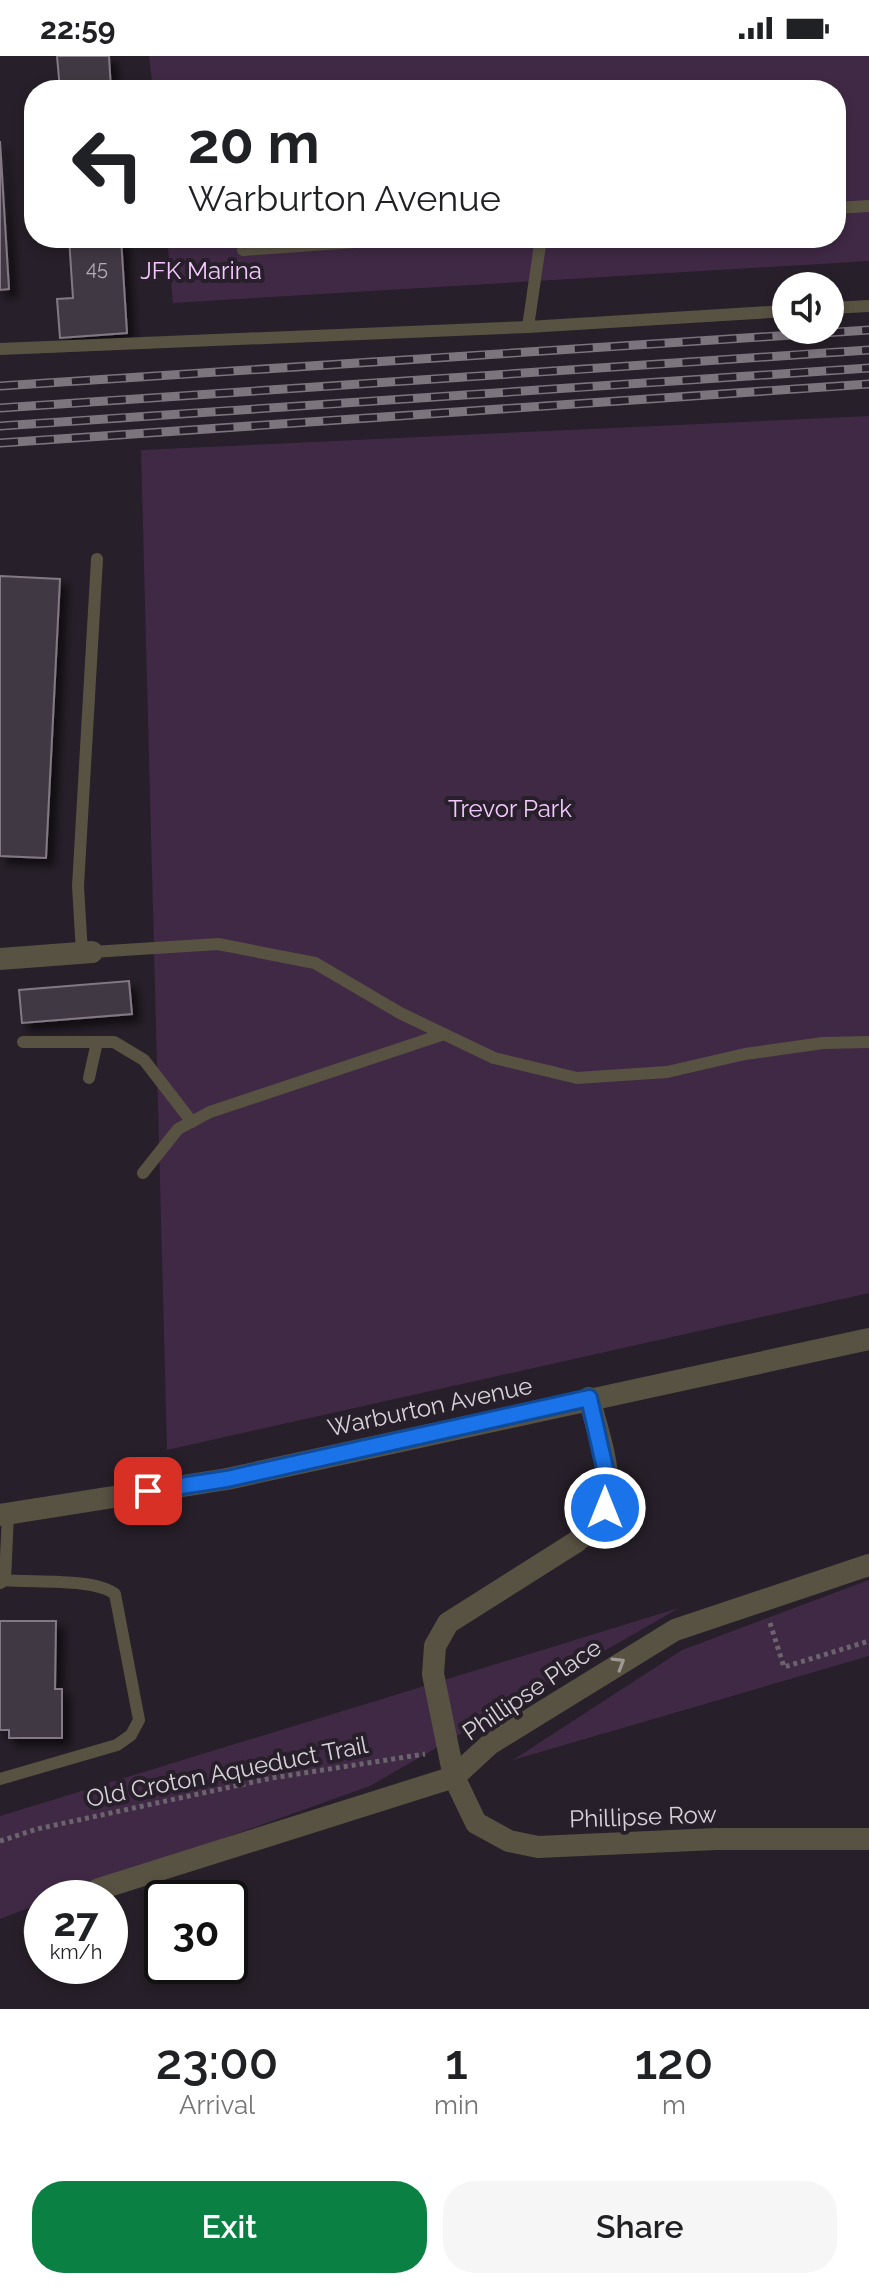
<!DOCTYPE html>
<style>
:root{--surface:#fff;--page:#f6f6f6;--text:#202124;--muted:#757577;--accent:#0b8043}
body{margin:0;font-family:Raleway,sans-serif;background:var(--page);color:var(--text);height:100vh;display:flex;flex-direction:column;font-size:30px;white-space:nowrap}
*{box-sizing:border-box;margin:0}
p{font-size:26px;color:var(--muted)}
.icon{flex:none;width:44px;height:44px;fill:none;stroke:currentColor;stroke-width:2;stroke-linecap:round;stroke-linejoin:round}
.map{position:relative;height:1953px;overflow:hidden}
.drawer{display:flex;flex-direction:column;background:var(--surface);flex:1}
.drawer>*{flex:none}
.hud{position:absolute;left:24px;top:24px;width:822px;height:168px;border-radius:32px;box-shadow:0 4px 12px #0003;background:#fff;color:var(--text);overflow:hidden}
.controls{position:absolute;left:772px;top:216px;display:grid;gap:16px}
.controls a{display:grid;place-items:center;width:72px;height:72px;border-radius:50%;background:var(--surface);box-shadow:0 4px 12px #0003;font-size:40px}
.speed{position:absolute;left:24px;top:1824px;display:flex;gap:16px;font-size:40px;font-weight:700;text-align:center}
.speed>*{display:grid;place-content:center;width:104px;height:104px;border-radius:50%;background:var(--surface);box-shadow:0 4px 12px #0003;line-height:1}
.speed small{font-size:20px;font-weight:400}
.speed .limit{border:4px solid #111;border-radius:12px;background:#fff;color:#111}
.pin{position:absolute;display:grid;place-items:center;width:68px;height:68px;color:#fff;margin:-34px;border-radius:16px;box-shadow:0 4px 12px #0006}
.me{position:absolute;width:88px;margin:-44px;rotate:0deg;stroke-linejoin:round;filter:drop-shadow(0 0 6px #0008)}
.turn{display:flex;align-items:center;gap:28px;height:168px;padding:0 32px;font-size:36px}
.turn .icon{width:104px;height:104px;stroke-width:2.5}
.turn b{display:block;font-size:56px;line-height:68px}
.eta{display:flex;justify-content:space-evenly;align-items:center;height:136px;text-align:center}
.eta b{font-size:48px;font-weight:600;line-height:56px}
.button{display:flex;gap:16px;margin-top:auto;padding:16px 32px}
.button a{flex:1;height:92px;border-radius:32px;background:var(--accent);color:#fff;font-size:32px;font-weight:600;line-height:92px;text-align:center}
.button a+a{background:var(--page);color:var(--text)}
.status{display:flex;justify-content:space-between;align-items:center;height:56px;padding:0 40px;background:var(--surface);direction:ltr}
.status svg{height:22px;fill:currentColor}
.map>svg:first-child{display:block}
.green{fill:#402945}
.building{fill:#413943;stroke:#837985;stroke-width:2;filter:url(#shadow)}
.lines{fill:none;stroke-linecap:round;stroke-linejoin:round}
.path{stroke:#6b646d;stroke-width:5;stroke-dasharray:4 4;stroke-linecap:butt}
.service{stroke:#585242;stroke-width:12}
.minor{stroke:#585242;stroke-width:22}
.tertiary{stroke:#585242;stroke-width:22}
.rail-casing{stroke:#7c757e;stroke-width:9}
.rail{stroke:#271f29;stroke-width:6;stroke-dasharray:18;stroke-linecap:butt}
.oneway{stroke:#9e9895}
.route-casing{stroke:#114b97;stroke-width:20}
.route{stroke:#1a73e8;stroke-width:14}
.labels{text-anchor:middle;stroke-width:8;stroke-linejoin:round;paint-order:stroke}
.number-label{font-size:20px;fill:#b2acb4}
.park-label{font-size:24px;fill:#f3c8fe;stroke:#271f29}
.street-label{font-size:24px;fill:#d7d2d9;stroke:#271f29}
</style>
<div class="status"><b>22:59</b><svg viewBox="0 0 49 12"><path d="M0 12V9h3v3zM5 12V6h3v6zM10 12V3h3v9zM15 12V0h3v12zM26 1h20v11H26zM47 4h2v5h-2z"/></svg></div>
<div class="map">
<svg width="869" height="1953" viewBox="0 0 869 1953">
<defs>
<filter id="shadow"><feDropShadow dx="7" dy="7" stdDeviation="4" flood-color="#0009"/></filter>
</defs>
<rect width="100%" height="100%" fill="#271f29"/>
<g class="green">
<path d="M 149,0 L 869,0 L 869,205 L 173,247 L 167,182 L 836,182 L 836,34 L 153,34 Z"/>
<path d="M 869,360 L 869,1237 L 167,1394 L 141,394 Z"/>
<path d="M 869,1524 L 869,1600 L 513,1704 L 682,1594 Z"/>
<path d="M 679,1552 L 370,1730 L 57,1842 L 42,1842 L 42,1847 L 0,1863 L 0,1760 Z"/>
</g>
<g class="building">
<path d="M 57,0 L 109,0 L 111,34 L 60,34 Z"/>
<path d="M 0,85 L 9,233 L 0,234 Z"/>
<path d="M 69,182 L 121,182 L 127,277 L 60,282 L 57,243 L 73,242 Z"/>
<path d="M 0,520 L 60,523 L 46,802 L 0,800 Z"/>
<path d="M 129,925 L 132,958 L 22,967 L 19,934 Z"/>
<path d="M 0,1565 L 56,1565 L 55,1633 L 62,1633 L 62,1682 L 9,1682 L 9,1674 L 0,1674 Z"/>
</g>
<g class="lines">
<g class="path">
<path d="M 770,1567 L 784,1611 L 869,1585"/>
<path d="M 0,1785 L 37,1773 L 272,1722 L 425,1698"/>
</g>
<g class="service">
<path d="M 836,152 L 869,150"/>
<path d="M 243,194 L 411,182"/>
<path d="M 830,252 L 869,250"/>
<path d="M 528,271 L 541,182"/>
<path d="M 0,293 L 528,271 L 786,255"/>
<path d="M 92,896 L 218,888 L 315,907 L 400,957 L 494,1002 L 577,1022 L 667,1016 L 745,998 L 823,987 L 869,986"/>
<path d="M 82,897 L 78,830 L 97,503"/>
<path d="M 23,986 L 114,986 L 144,1004 L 192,1066"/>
<path d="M 89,1022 L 97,986"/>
<path d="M 143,1117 L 178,1073 L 210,1056 L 444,978"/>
<path d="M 0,1527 L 5,1524 L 8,1458"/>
<path d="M 0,1723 L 117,1689 L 131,1679 L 139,1664 L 115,1538 C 94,1522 33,1527 5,1524"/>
</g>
<g class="minor">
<path d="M 0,903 L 92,896"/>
<path d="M 589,1342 C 597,1374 615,1420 604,1453 C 599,1467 587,1476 576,1486 L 448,1567 L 435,1590 L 433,1618 L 454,1721 L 476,1767 L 509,1785 L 538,1791 L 716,1783 L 869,1783"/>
<path d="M 85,1842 L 99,1833 L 454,1721 L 490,1688 L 675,1574 L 869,1509"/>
<path d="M 34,1875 L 42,1870"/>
</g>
<path class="tertiary" d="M 0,1459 L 227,1423 L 869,1283"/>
<g class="rail-casing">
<g id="rail">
<path d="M 0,330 L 869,274"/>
<path d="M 0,352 L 869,294"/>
<path d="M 0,370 L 869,312"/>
<path d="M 0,387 L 869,328"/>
</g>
</g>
<use href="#rail" class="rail"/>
</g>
<defs><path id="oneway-chevron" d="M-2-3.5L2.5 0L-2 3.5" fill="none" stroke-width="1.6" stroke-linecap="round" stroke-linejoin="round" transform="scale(2)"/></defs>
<use class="oneway" href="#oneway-chevron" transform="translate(619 1607) rotate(-31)"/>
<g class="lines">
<g class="route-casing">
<path id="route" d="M 148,1435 L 227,1423 L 589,1342 L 607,1421 L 605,1452"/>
</g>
<use href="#route" class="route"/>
</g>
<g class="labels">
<g class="number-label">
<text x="97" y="219">45</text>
</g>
<g class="park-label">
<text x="201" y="223">JFK Marina</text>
<text x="510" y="761">Trevor Park</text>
</g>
<g class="street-label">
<text transform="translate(430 1351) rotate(-12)" y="8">Warburton Avenue</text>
<text transform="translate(532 1634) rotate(-34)" y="8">Phillipse Place</text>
<text transform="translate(227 1716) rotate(-11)" y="8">Old Croton Aqueduct Trail</text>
<text transform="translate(643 1761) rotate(-2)" y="8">Phillipse Row</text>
</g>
</g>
</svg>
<div class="controls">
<a><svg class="icon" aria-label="sound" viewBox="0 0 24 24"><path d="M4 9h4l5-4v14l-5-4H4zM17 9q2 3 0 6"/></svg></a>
</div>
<div class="speed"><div>27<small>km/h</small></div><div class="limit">30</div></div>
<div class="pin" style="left:148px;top:1435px;background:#d93025"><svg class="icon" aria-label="arrive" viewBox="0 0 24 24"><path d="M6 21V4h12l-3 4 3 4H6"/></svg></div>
<svg class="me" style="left:605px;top:1452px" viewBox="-20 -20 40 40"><circle r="17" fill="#1a73e8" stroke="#fff" stroke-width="3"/><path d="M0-11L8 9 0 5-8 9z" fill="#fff"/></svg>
<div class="hud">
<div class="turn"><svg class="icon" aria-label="left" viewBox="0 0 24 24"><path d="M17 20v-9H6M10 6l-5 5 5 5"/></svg><div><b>20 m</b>Warburton Avenue</div></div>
</div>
</div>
<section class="drawer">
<div class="eta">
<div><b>23:00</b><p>Arrival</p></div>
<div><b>1</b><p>min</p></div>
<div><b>120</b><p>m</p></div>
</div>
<div class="button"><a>Exit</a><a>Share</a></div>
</section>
